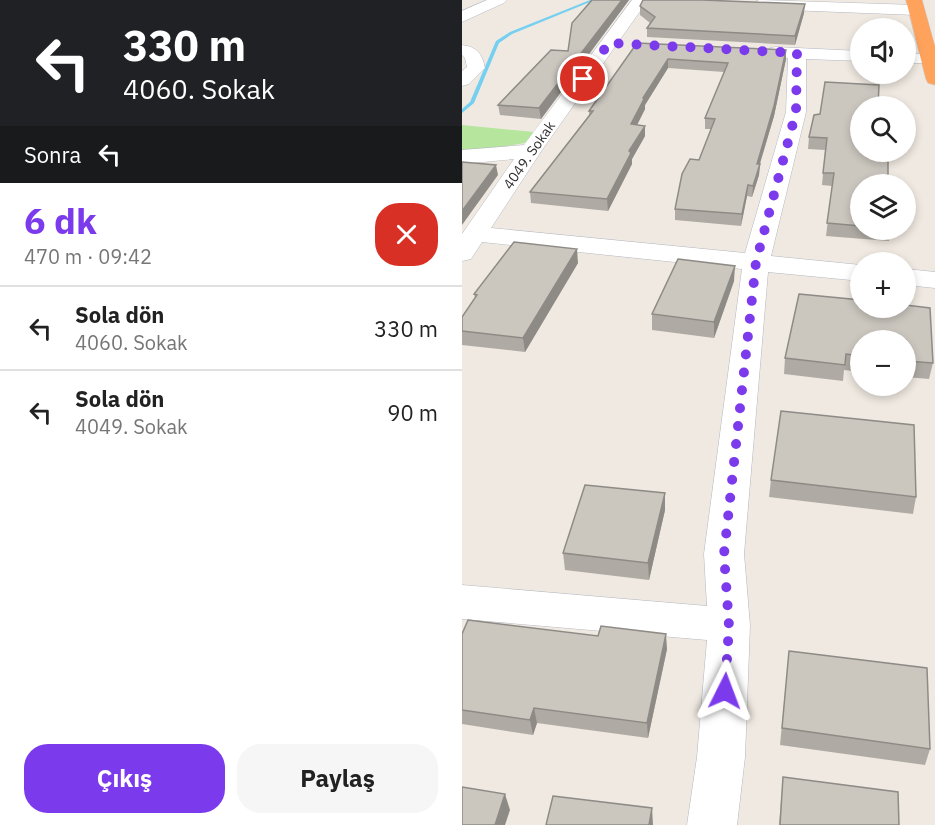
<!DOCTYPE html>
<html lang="tr">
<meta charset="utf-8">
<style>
:root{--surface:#fff;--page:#f6f6f6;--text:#222;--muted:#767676;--line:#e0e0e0;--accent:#7c3aed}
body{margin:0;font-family:"IBM Plex Sans",sans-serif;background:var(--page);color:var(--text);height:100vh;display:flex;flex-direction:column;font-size:22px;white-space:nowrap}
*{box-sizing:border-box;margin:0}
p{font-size:20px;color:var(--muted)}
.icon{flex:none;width:33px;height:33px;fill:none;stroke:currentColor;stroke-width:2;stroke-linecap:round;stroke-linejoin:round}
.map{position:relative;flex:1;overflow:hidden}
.sheet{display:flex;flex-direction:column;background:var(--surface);width:462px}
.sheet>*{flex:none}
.banner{background:#202124;color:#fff;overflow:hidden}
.buttons{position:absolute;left:388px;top:18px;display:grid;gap:12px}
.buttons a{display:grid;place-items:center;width:66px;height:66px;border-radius:50%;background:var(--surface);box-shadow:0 3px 9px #0003;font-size:30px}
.pin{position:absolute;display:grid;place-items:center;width:51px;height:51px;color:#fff;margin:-26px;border:3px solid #fff;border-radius:50%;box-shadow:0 2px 6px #0007}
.me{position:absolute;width:66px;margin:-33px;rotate:3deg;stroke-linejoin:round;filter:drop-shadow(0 0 4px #0008)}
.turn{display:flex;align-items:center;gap:21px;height:126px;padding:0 24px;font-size:27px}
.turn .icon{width:78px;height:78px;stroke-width:2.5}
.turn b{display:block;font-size:42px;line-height:51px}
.then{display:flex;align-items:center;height:57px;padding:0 24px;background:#0003;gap:12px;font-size:22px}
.round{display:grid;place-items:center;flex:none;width:63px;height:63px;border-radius:24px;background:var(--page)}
.overview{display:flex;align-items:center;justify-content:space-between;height:102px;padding:0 24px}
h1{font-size:36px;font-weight:800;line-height:45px;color:var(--accent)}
.cta{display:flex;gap:12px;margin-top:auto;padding:12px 24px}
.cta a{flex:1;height:69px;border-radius:24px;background:var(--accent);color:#fff;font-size:24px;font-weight:800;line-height:69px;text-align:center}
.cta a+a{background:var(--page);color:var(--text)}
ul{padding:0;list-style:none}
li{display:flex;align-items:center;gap:18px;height:84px;padding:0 24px;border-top:2px solid var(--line)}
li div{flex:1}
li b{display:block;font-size:22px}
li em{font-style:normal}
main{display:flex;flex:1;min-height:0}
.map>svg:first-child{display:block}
.green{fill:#b6e59e}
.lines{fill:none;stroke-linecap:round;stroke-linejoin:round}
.stream{fill:#75cff0;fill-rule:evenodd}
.minor-casing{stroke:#b4b7c1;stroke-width:1}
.highway-casing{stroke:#c9c9c9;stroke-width:1}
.minor{fill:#fff;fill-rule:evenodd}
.highway{fill:#ffa35c;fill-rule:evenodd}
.wall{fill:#afaba4}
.shaded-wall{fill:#8e8b86}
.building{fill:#cbc7bf;stroke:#8e8b86;stroke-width:1.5}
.route{stroke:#7c3aed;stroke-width:10;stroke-dasharray:0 18}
.labels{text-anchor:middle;stroke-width:4.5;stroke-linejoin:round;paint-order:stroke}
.far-street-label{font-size:14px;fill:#2e2e2e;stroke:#fff}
</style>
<main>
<section class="sheet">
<div class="banner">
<div class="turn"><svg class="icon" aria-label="left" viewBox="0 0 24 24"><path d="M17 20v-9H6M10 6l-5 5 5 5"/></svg><div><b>330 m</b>4060. Sokak</div></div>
<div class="then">Sonra<svg class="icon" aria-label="left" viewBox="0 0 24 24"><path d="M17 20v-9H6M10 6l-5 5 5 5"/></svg></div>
</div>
<div class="overview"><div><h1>6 dk</h1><p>470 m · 09:42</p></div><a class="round" style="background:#d93025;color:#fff"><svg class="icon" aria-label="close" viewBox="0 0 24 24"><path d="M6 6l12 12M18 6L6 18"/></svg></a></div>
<ul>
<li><svg class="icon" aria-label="left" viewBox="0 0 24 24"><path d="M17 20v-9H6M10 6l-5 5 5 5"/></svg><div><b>Sola dön</b><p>4060. Sokak</p></div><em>330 m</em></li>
<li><svg class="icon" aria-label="left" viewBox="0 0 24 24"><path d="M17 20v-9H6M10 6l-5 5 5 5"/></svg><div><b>Sola dön</b><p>4049. Sokak</p></div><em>90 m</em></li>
</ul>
<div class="cta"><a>Çıkış</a><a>Paylaş</a></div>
</section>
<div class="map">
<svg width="473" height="825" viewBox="0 0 473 825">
<rect width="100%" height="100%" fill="#efe9e1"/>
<path class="green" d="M 0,125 L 72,132 L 63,143 L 0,153 Z"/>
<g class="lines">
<path class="stream" d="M 128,0 L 133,0 L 50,34 L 37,43 L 12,103 L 0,113 L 0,109 L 8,102 L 34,41 L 48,32 Z"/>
<g class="minor-casing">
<g id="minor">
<path d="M 25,0 L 45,0 L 42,3 L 0,22 L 0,11 Z"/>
<path d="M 170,0 L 186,0 L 80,150 L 29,228 L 283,253 L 324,112 L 326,58 L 308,56 L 305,52 L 308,48 L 314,47 L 399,51 L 399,61 L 344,59 L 344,112 L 309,256 L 399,265 L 399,281 L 306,272 L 282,554 L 288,625 L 283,757 L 275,825 L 225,825 L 235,757 L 245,640 L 0,619 L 0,585 L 245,606 L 242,554 L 280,269 L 20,242 L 9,259 L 0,261 L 0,234 L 52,159 L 0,164 L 0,150 L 62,145 Z"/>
<path d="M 297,0 L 454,5 L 462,10 L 454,15 L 299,9 L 291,4 Z"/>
<path d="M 0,45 C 15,47 20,53 23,68 L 7,84 L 0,86 L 0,71 L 5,67 L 3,58 L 0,55 Z"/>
<path d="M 444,53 L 473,55 L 473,63 L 444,63 Z"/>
<path d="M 444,269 L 473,272 L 473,288 L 444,285 Z"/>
</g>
</g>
<g class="highway-casing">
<path id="highway" d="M 444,0 L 460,0 L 473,47 L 473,85 L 466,83 L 464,79 Z"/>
</g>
<use href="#minor" class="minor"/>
<use href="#highway" class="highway"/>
</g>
<g class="wall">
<path d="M 130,0 L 167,0 L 79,119 L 38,115 L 36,105 L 106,51 Z"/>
<path d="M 178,6 L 342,13 L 333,45 L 185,37 L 185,28 L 188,23 L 178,15 Z"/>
<path d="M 175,43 L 324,50 L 324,59 L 312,116 L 298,164 L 297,175 L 290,197 L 285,196 L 279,226 L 213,220 L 213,209 L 237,160 L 249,129 L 243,129 L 243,118 L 262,72 L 206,68 L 183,105 L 183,109 L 175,125 L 183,136 L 170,159 L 170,164 L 146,211 L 69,203 L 68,192 L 127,115 L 127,111 Z"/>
<path d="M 352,115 L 399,184 L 399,230 L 429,230 L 427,241 L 364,236 L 370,186 L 360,185 L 363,150 L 346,149 L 347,137 Z"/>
<path d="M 116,263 L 63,352 L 0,345 L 0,317 L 13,298 L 12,294 Z"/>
<path d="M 272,281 L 252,338 L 190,330 L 190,314 Z"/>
<path d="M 337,294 L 399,300 L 399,308 L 444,308 L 444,305 L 468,308 L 471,363 L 467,379 L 444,377 L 444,340 L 399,340 L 399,372 L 382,370 L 381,381 L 322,374 L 323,358 Z"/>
<path d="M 309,480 L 454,497 L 451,514 L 307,497 Z"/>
<path d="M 203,493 L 203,510 L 187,580 L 103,570 L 101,553 Z"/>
<path d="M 0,634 L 205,649 L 186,738 L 75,723 L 71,735 L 0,724 Z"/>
<path d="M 327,651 L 468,749 L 463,765 L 318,745 Z"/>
<path d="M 321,777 L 437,825 L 317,825 Z"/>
</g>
<g class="shaded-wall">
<path d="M 160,0 L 167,0 L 79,119 L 77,108 Z"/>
<path d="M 343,4 L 342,13 L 333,45 L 333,36 Z"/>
<path d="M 324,50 L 324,59 L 312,116 L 297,166 L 298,164 L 297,175 L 290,197 L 291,186 L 295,164 Z"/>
<path d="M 206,59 L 206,68 L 183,105 L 183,109 L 170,135 L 169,124 L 181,98 Z"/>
<path d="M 183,126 L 183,136 L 170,159 L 170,164 L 146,211 L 145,199 L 167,151 Z"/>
<path d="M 34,165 L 36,175 L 0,225 L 0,211 Z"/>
<path d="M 286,185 L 285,196 L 279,226 L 280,214 Z"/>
<path d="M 115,249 L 116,263 L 63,352 L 61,338 Z"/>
<path d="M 273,266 L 272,281 L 252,338 L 252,322 Z"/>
<path d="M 203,493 L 203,510 L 187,580 L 186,563 Z"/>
<path d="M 204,634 L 205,649 L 186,738 L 185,723 Z"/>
<path d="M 72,708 L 75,723 L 71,735 L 68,720 Z"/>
<path d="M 43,794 L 48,810 L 43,825 L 33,825 Z"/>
<path d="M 190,808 L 191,825 L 187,825 Z"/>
</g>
<g class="building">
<path d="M 130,0 L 160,0 L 77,108 L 36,105 L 89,50 L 106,51 L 110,23 Z"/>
<path d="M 181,0 L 240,0 L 343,4 L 333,36 L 185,28 L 193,17 L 178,6 Z"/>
<path d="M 175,43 L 324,50 L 312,106 L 295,164 L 298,164 L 291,186 L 286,185 L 280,214 L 213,209 L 220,174 L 228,159 L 237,160 L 253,119 L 243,118 L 266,63 L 206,59 L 181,98 L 182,99 L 169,124 L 183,126 L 167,151 L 169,153 L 145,199 L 68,192 L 131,111 L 127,111 Z"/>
<path d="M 363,82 L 417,85 L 416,106 L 399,106 L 399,152 L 426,152 L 426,184 L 399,184 L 399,226 L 365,223 L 372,173 L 361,173 L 365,138 L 347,137 L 352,115 L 358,114 Z"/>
<path d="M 0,162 L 34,165 L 0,211 Z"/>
<path d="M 52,242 L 115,249 L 61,338 L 0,331 L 0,317 L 15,295 L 12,294 Z"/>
<path d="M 216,259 L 273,266 L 252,322 L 190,314 Z"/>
<path d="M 337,294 L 399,300 L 399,308 L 444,308 L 444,305 L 468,308 L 471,363 L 444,361 L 444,340 L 399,340 L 399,356 L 384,354 L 383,365 L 323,358 Z"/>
<path d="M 319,411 L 452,425 L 454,497 L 309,480 Z"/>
<path d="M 123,485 L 203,493 L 186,563 L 101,553 Z"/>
<path d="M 6,620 L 136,636 L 139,626 L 204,634 L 185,723 L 72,708 L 68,720 L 0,710 L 0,634 Z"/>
<path d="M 327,651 L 465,668 L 468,749 L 320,728 Z"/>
<path d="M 321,777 L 436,792 L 437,825 L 318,825 Z"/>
<path d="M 0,787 L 43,794 L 33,825 L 0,825 Z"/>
<path d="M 91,796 L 190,808 L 187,825 L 84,825 Z"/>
</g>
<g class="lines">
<path class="route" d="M 121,79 L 147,43 L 335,53 L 334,112 L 294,262 L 262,554 L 267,626 L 263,691"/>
</g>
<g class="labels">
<g class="far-street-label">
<text transform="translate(67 155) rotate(-55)" y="5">4049. Sokak</text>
</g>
</g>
</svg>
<div class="buttons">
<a><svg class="icon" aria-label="sound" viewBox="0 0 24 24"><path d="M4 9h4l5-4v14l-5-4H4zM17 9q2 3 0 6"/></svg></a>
<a><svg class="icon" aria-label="search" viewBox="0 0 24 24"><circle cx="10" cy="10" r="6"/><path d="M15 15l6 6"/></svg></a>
<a><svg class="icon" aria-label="layers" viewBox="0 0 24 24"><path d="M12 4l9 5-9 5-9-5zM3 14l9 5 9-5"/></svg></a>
<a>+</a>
<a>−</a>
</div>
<div class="pin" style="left:121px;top:79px;background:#d93025"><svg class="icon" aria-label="arrive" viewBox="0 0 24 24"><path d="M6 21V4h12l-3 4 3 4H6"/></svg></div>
<svg class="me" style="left:263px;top:691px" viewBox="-20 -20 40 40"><path d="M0-17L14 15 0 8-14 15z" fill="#7c3aed" stroke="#fff" stroke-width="4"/></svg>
</div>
</main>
